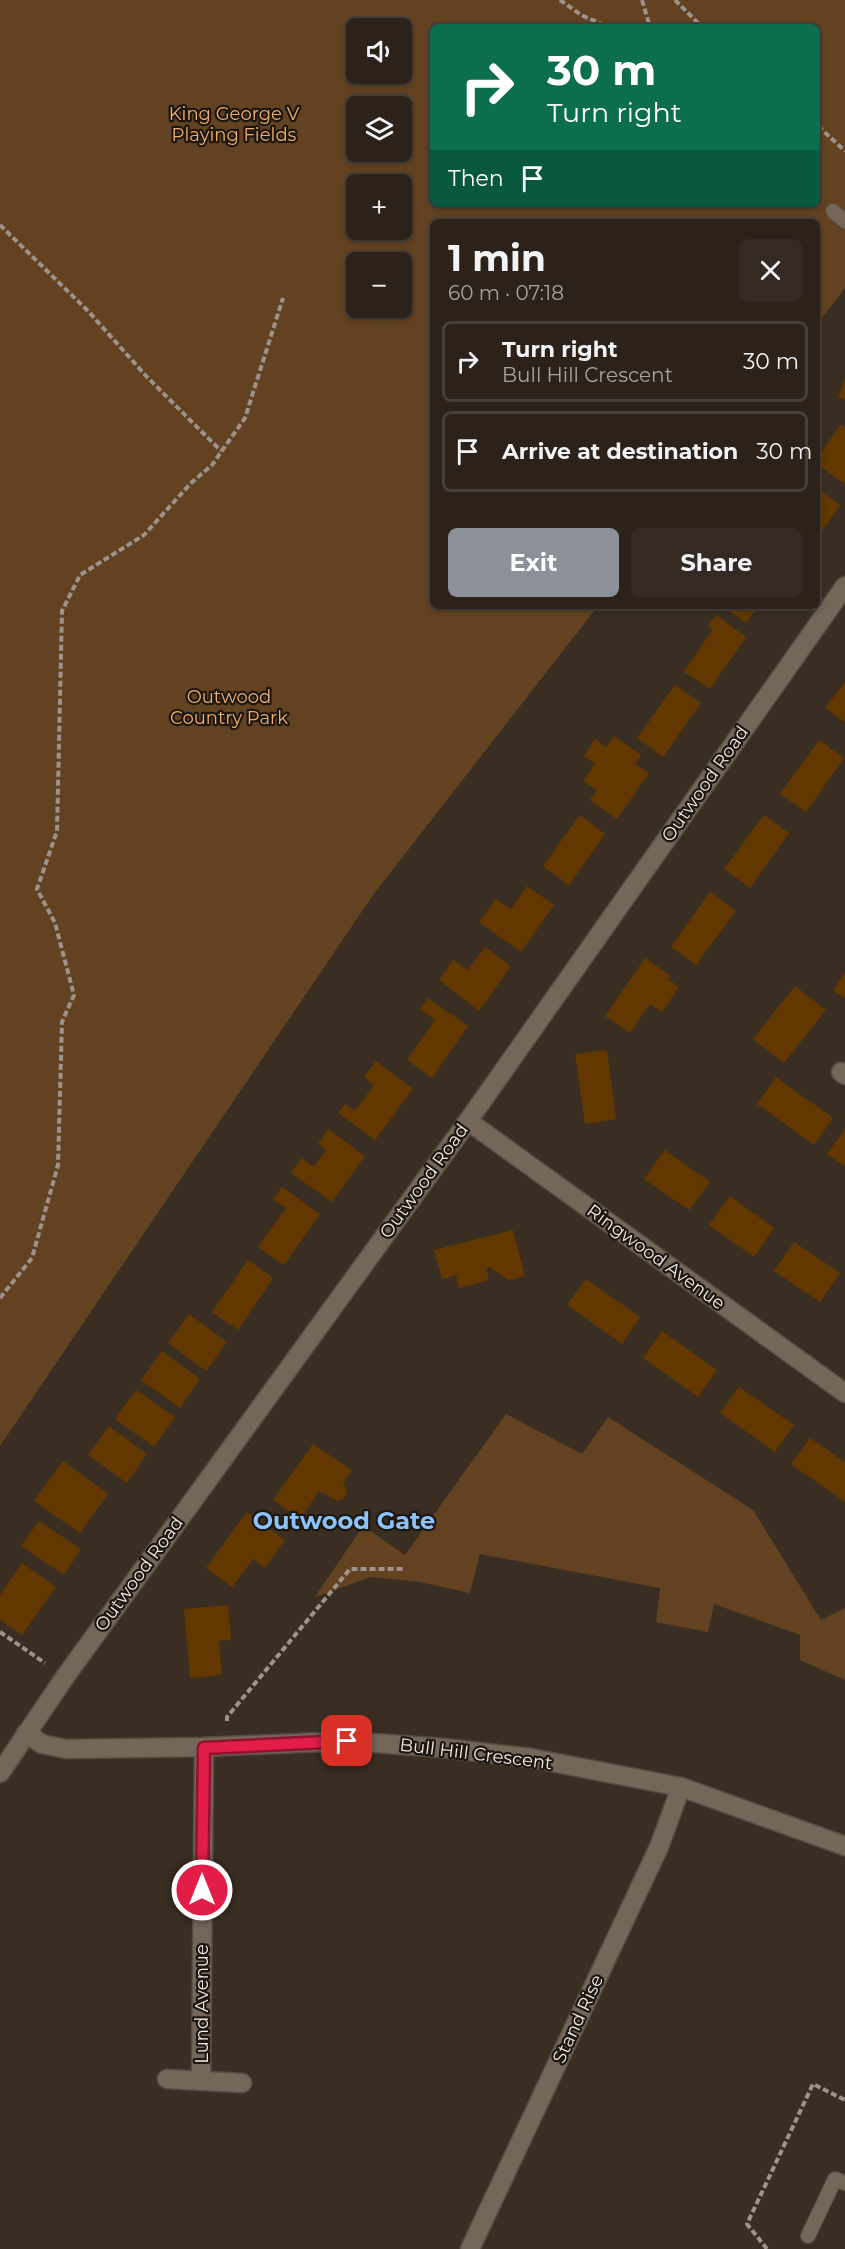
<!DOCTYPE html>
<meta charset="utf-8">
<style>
:root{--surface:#2c221a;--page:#342a23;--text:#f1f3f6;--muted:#a6a4a2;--line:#483f39;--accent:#8c9099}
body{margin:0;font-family:Montserrat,sans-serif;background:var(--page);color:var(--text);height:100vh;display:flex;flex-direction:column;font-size:22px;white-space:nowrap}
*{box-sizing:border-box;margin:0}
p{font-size:20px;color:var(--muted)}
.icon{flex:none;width:33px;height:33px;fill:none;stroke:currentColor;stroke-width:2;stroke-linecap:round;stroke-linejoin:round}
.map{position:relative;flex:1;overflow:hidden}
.panel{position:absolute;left:430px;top:219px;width:390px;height:390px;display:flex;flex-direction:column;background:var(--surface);border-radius:9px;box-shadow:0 3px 9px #0003,0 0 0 2px var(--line)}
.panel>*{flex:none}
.top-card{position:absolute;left:430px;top:24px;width:390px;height:183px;border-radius:9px;box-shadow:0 3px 9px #0003,0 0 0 2px var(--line);background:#0b6e4f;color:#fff;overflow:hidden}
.tools{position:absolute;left:346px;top:18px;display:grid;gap:12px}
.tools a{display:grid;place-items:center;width:66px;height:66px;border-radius:9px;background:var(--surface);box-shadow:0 3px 9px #0003,0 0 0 2px var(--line);font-size:30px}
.pin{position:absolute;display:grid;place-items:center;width:51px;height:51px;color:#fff;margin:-26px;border-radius:12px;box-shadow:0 3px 9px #0006}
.me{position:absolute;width:66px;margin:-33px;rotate:0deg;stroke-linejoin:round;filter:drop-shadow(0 0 4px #0008)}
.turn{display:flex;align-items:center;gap:21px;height:126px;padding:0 18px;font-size:27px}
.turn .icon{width:78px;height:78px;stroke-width:2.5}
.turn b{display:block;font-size:42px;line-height:51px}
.then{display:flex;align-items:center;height:57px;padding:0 18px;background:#0003;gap:12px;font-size:22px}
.round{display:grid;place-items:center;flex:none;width:63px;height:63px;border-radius:9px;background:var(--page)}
.overview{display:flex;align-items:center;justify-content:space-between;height:102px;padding:0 18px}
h1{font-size:36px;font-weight:700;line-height:45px}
.button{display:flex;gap:12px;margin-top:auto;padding:12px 18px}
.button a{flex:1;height:69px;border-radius:9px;background:var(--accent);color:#fff;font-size:24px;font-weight:700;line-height:69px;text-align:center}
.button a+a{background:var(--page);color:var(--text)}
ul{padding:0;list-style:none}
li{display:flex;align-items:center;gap:18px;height:81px;margin:0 12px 9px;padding:0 6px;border:3px solid var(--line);border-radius:9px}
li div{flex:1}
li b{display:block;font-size:22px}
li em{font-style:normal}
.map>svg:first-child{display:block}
.green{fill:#624221;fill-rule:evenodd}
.building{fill:#623800}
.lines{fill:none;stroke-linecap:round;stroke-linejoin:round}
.lane-casing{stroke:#574d42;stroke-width:16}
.street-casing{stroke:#574d42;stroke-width:21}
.secondary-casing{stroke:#574d42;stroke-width:21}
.path{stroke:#9d938a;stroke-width:4;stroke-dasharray:6 3;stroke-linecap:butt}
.lane{stroke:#746659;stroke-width:14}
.street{stroke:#746659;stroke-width:18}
.secondary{stroke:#746659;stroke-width:18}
.route-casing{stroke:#92132f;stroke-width:15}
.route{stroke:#e11d48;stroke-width:10}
.labels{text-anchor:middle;stroke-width:4.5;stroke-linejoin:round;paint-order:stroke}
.park-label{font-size:18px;fill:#f2af69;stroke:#1d1712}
.street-label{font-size:18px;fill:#f1e8e1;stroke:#1d1712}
.district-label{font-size:24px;font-weight:bold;fill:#89c5fc;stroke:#1d1712}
</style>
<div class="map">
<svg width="845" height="2249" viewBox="0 0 845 2249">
<rect width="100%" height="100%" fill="#3a2e22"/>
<g class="green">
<path d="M 0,0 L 845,0 L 845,288 L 818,323 L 818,222 L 434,222 L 434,606 L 598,606 L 373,895 L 0,1446 ZM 434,27 L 818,27 L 818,204 L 434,204 ZM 357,28 L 402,28 L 402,74 L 357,74 ZM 357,106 L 402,106 L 402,152 L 357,152 ZM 357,184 L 402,184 L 402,230 L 357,230 ZM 357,262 L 402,262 L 402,308 L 357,308 Z"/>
<path d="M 506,1414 L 582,1454 L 608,1417 L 753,1510 L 821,1620 L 845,1608 L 845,1680 L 800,1660 L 800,1635 L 714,1604 L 708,1632 L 656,1622 L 660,1588 L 480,1554 L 470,1593 L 420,1582 L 371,1577 L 315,1597 L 363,1526 L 405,1555 Z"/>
</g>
<g class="building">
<path d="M 845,379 L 845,400 L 838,397 Z"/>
<path d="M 841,424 L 845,428 L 845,484 L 818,465 L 818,457 Z"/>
<path d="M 818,489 L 840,505 L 818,537 Z"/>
<path d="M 722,606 L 758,606 L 746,623 Z"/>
<path d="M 716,615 L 746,637 L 710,689 L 684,672 L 713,629 L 708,626 Z"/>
<path d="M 845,682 L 845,722 L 825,708 Z"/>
<path d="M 675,685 L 701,703 L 663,757 L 637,738 Z"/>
<path d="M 614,736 L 641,755 L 635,764 L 649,773 L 617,819 L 590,800 L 597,790 L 583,781 L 595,764 L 584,756 L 595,739 L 606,747 Z"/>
<path d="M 819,740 L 844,758 L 806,812 L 780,794 Z"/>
<path d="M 580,815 L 605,834 L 569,885 L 543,866 Z"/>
<path d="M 764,815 L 789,833 L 750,888 L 724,869 Z"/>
<path d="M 527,886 L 554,905 L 521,952 L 479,922 L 496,899 L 511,909 Z"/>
<path d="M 710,892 L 736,911 L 696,965 L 671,947 Z"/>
<path d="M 485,947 L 511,966 L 479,1011 L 439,980 L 453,960 L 468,970 Z"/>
<path d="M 645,958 L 671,976 L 668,979 L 679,987 L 662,1012 L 650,1004 L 630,1033 L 605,1016 Z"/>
<path d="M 845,973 L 845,998 L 833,990 Z"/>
<path d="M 795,986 L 826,1010 L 784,1063 L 753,1039 Z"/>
<path d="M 428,998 L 468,1026 L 432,1078 L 407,1060 L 435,1020 L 420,1009 Z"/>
<path d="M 607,1050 L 616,1119 L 585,1124 L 575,1054 Z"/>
<path d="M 376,1061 L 413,1089 L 375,1140 L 338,1113 L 345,1104 L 355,1111 L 374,1085 L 364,1077 Z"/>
<path d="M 776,1077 L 833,1118 L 814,1145 L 757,1104 Z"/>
<path d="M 328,1129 L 365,1156 L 332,1202 L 291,1173 L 301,1158 L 314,1167 L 326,1150 L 318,1144 Z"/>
<path d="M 845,1129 L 845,1166 L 827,1154 Z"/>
<path d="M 665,1150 L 710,1182 L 689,1210 L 644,1179 Z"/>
<path d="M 282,1187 L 320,1214 L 284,1265 L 258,1247 L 286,1208 L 273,1199 Z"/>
<path d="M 730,1196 L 774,1228 L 754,1257 L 709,1225 Z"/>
<path d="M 513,1230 L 525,1276 L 508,1280 L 489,1267 L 486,1268 L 489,1280 L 459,1288 L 456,1275 L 442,1279 L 434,1250 Z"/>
<path d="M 794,1242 L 840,1273 L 820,1302 L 774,1271 Z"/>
<path d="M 248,1260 L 273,1278 L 238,1330 L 212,1312 Z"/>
<path d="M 586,1279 L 640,1317 L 622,1344 L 567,1305 Z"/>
<path d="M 189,1314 L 227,1342 L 206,1371 L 168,1343 Z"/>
<path d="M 662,1331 L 717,1370 L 698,1397 L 643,1358 Z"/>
<path d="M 162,1351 L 200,1379 L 180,1408 L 141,1380 Z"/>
<path d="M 739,1387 L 794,1425 L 775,1452 L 720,1413 Z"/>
<path d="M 136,1390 L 175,1417 L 154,1447 L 115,1419 Z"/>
<path d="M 109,1426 L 147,1454 L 127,1483 L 88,1455 Z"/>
<path d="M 810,1438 L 845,1462 L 845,1502 L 791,1464 Z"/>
<path d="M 313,1444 L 352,1470 L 343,1483 L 346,1488 L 347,1494 L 343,1499 L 337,1501 L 319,1491 L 300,1519 L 273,1500 Z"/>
<path d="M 63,1461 L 108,1494 L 80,1533 L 34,1501 Z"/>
<path d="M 247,1512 L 285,1540 L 265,1568 L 253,1559 L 232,1587 L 206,1568 Z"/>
<path d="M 39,1521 L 81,1549 L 64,1575 L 21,1546 Z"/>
<path d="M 22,1563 L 56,1587 L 22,1635 L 0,1620 L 0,1595 Z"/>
<path d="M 228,1605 L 231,1640 L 219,1641 L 222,1675 L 190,1678 L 184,1609 Z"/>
</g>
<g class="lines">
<g class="lane-casing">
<g id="lane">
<path d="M 833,211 L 845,221"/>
<path d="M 808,2236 L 835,2179 L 845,2183"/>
</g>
</g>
<g class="street-casing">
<g id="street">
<path d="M 841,1072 L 845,1075"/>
<path d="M 468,1121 L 845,1393"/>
<path d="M 26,1733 L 42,1744 L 66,1749 L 204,1747 L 347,1741 L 443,1748 L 531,1758 L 681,1787 L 845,1846"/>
<path d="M 167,2079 L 242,2083"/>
<path d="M 201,2081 L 204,1747"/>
<path d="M 470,2249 L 659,1847 L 681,1787"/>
</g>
</g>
<g class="secondary-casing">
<path id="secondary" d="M 0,1773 L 65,1677 L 468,1121 L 845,586"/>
</g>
<g class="path">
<path d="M 560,0 L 581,15 L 609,27"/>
<path d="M 642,0 L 650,27"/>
<path d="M 675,0 L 702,27"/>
<path d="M 818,126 L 845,151"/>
<path d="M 0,225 L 88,311 L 147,377 L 221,451"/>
<path d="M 0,1298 L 32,1258 L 58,1165 L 62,1022 L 74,995 L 55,923 L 37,889 L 57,831 L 62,611 L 80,575 L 144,535 L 191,483 L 212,465 L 245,418 L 283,298"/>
<path d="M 0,1632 L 45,1663"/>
<path d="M 227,1721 L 227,1717 L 350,1569 L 404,1569"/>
<path d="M 767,2249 L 747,2224 L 813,2084 L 845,2100"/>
</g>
<use href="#lane" class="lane"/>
<use href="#street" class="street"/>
<use href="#secondary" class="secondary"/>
</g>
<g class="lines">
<g class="route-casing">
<path id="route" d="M 202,1890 L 204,1748 L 347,1741"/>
</g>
<use href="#route" class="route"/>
</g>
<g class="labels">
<g class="park-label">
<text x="234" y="120">King George V<tspan x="234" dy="21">Playing Fields</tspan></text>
<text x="229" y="703">Outwood<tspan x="229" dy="21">Country Park</tspan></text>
</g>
<g class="street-label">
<text transform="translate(705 784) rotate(-55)" y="6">Outwood Road</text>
<text transform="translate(424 1181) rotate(-54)" y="6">Outwood Road</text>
<text transform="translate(656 1257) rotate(36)" y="6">Ringwood Avenue</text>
<text transform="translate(139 1574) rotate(-54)" y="6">Outwood Road</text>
<text transform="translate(476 1754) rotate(7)" y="6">Bull Hill Crescent</text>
<text transform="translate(202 2004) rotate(-90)" y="6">Lund Avenue</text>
<text transform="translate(578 2019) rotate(-65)" y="6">Stand Rise</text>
</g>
<g class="district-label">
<text x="344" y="1529">Outwood Gate</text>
</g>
</g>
</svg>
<div class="tools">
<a><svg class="icon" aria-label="sound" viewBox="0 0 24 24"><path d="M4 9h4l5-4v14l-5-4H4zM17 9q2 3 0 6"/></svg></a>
<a><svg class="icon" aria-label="layers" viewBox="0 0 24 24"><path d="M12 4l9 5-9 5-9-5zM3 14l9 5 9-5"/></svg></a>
<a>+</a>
<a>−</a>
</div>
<div class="pin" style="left:347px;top:1741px;background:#d93025"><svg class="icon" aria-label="arrive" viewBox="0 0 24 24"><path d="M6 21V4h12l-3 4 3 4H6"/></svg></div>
<svg class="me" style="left:202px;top:1890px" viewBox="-20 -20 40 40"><circle r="17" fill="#e11d48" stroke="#fff" stroke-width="3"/><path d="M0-11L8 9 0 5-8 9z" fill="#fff"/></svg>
<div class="top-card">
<div class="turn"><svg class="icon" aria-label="right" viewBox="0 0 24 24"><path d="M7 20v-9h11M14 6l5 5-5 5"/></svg><div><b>30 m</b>Turn right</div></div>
<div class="then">Then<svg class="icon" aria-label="arrive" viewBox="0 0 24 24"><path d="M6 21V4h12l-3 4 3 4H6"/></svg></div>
</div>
<section class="panel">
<div class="overview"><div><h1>1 min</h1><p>60 m · 07:18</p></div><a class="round"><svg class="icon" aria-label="close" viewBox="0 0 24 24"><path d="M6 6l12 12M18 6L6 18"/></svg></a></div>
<ul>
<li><svg class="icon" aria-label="right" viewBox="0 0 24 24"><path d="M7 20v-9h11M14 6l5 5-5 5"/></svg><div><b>Turn right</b><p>Bull Hill Crescent</p></div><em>30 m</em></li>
<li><svg class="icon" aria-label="arrive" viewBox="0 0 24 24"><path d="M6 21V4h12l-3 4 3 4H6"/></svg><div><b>Arrive at destination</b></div><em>30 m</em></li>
</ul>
<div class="button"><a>Exit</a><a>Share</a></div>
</section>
</div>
